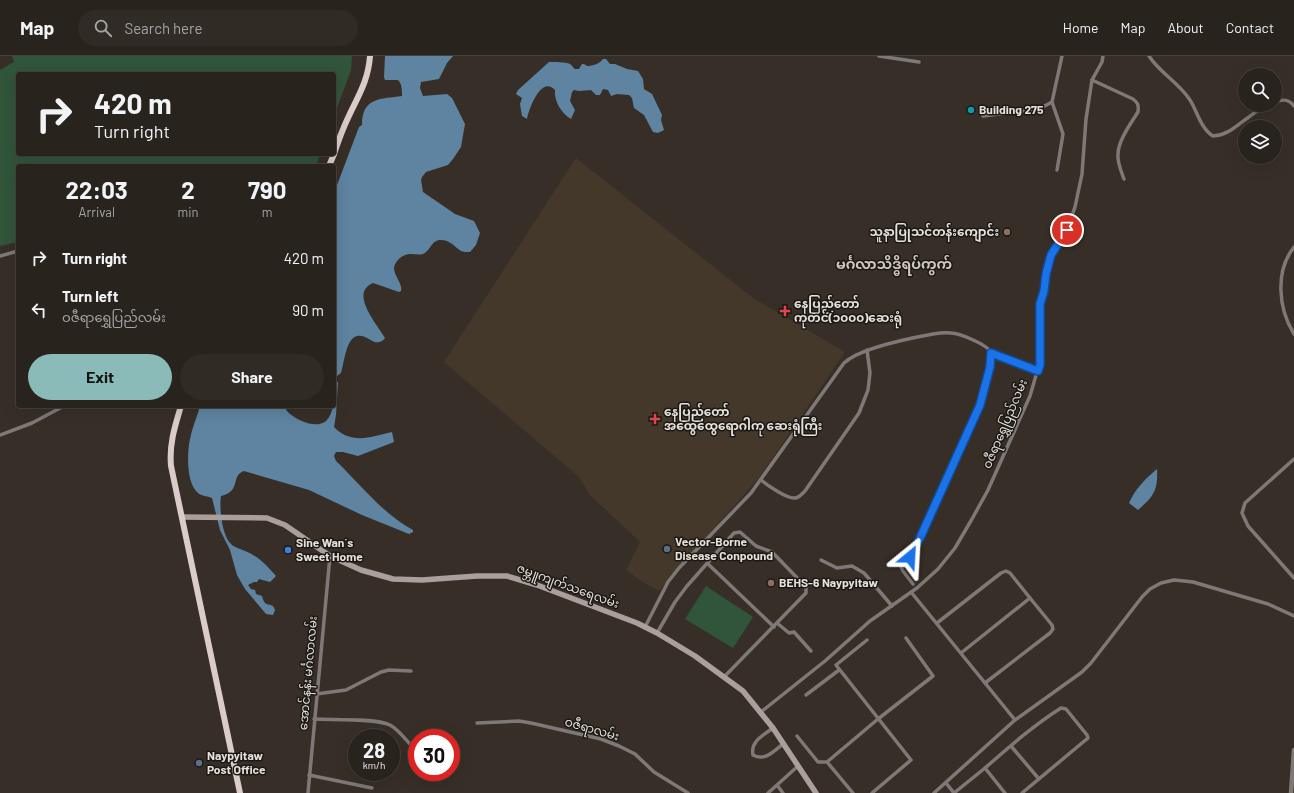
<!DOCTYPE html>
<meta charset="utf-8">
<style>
:root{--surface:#29231d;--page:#312b26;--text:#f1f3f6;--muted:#a5a4a4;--line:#45403b;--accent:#8bbbb9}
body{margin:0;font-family:Barlow,"Noto Sans Myanmar",sans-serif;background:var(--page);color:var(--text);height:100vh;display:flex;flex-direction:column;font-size:15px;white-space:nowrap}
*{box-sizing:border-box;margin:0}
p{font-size:13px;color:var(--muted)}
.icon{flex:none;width:22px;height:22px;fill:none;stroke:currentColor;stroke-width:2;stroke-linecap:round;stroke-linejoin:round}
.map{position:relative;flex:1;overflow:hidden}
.details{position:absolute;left:16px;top:108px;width:320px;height:244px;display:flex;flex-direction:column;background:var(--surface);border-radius:4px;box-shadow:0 4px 16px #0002,0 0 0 1px var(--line)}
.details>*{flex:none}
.top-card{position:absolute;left:16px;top:16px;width:320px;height:84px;border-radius:4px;box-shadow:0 4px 16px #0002,0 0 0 1px var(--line);background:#29231d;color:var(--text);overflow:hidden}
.controls{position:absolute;left:1238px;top:12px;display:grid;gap:8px}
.controls a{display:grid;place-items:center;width:44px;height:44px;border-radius:50%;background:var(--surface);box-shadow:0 4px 16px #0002,0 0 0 1px var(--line);font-size:20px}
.speed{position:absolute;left:348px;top:673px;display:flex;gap:8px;font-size:20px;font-weight:700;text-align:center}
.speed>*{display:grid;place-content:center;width:52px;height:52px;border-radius:50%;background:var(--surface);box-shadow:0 4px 16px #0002,0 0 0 1px var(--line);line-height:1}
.speed small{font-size:10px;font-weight:400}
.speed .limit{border:6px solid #d22;background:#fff;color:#111}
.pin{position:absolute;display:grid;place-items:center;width:34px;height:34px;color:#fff;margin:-17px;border:2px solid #fff;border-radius:50%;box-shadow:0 1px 4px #0007}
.me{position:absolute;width:44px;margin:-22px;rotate:27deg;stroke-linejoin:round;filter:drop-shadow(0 0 3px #0008)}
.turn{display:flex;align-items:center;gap:14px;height:84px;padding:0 12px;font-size:18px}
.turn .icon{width:52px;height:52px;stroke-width:2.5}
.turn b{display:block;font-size:28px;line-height:34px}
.eta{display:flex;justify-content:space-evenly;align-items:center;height:68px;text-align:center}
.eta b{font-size:24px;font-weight:700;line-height:28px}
.button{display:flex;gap:8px;margin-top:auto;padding:8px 12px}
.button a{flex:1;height:46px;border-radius:24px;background:var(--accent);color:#111;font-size:16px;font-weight:700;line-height:46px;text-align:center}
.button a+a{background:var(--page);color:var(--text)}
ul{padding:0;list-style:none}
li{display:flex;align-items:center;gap:12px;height:52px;padding:0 12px}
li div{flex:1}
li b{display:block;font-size:15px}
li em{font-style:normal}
header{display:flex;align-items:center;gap:24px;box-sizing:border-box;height:56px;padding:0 20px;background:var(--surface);border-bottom:1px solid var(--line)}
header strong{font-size:19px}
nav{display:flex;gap:22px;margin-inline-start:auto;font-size:14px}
.search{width:280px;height:36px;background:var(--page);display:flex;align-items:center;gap:10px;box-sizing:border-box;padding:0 14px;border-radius:22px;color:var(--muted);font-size:15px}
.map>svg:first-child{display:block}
.built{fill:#44382b}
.green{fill:#30553b}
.water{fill:#5e84a1}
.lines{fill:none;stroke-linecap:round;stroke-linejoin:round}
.minor{stroke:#7e7876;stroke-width:3.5}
.tertiary{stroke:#7e7876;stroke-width:4.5}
.secondary{stroke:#aa9f9d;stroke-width:5.5}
.trunk{stroke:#daccc9;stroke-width:6}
.route-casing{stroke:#114b97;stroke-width:10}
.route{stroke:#1a73e8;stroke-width:7}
.culture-dot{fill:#0f9aa8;stroke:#1b1814;stroke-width:1.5}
.education-dot{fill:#8d6e63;stroke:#1b1814;stroke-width:1.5}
.health-dot{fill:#e0444e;stroke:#1b1814;stroke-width:1.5}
.service-dot{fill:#5c6f8a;stroke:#1b1814;stroke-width:1.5}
.shop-dot{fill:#3f7fe0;stroke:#1b1814;stroke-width:1.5}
.labels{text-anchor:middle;stroke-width:3;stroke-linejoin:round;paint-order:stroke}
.poi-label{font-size:12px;font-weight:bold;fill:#e6e1db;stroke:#1b1814;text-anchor:start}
.street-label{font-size:12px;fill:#e6e1db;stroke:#1b1814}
.quarter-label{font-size:14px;font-weight:bold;fill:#cfc5ba;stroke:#1b1814}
</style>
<header>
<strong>Map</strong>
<div class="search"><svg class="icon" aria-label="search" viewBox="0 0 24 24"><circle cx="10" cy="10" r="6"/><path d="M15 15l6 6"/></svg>Search here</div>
<nav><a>Home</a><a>Map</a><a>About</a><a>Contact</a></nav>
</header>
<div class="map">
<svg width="1294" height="737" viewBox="0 0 1294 737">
<rect width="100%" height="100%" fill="#372f27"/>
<path class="built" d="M 576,102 L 753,242 L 845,296 L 758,423 L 659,535 L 641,525 L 626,514 L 640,486 L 590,439 L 579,421 L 444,306 Z"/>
<g class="green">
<path d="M 12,0 L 352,0 L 351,14 L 334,60 L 334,18 L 18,18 L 18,98 L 320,98 L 316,110 L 18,110 L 18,186 L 0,190 L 0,14 L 14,6 Z"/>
<path d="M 706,530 L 753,561 L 733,592 L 685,563 Z"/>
</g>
<g class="water">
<path d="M 385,0 L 453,0 L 447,7 L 439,23 L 421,26 L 420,32 L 423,40 L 447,38 L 452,42 L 465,68 L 461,91 L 453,103 L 448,109 L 426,116 L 422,121 L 421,124 L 423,136 L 455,158 L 474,165 L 480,177 L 476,189 L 470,196 C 467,196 463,196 461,195 C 454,190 449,183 439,184 C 432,185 431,192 426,196 C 419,203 409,192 398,204 C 396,206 394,209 394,212 C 394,220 403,228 401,235 L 399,236 L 373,227 C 349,237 377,268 385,282 C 376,294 367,277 357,280 C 346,282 344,308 341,317 L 337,320 L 334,316 L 334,137 L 359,71 L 362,69 C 362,41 381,43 402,40 C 402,34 402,28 398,24 L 385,24 L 384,21 Z"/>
<path d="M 603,3 L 606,3 L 610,8 L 615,8 L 627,13 L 638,15 L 643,23 L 644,33 L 652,38 L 662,59 L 661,64 L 664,74 L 658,77 L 653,76 L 644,59 L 634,52 L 632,42 L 629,39 L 617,38 L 611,40 L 608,34 L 603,33 L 600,39 L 596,39 L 591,34 L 579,35 L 574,34 L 572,36 L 570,45 L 575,54 L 571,63 C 561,57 554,45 555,34 C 541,19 529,53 527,63 L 522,60 L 520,48 L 522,42 L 516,38 L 518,34 L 549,6 C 554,6 566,6 570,8 C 572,9 573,12 575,13 L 579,13 L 582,8 L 584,8 L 587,10 C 593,10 599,8 603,3 Z"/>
<path d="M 335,326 L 338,326 L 336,359 L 334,371 C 351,389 371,381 392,376 L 394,386 L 358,400 L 343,396 L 336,396 L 334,400 L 336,405 C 360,428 383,458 413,474 L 413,476 L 409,478 L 362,459 L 309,434 L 244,415 C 230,420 242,435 221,440 C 219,452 222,480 231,488 C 234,492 248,495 253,499 C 262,504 269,512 276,520 L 270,526 L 259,523 L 257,526 L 254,526 L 248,529 L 251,533 L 255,534 L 256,538 L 262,540 C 265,554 272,544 275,554 L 273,559 L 266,558 L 245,533 L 237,519 L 230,494 L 220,474 L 212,442 C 207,440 201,440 198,437 C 186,427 187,396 190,383 C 192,372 197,361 200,350 L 284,350 C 286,353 287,356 290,358 C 299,365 316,373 326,365 C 330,361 332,355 333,350 L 334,350 L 334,332 Z"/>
<path d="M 1157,413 C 1158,434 1154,440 1138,454 L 1129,447 C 1135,433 1146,422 1157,413 Z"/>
</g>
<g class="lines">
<g class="minor">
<path d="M 879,0 L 919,6"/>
<path d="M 1149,0 C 1160,17 1178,26 1190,44 C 1197,55 1201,73 1213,80 C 1229,79 1237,69 1249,61 C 1255,56 1261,53 1268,49"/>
<path d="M 1092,24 L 1133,43 C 1138,47 1139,49 1138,56 C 1131,67 1118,85 1118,98 C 1117,106 1121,115 1124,123"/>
<path d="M 1052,46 L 1063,78 L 1057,114"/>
<path d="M 1275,46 C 1283,43 1289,43 1294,50"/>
<path d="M 983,60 L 1039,53 L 1052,46 L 1062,0"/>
<path d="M 1294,191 C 1275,215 1278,252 1294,278"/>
<path d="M 0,200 L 18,195"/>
<path d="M 991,297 L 1038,315"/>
<path d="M 0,379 L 32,367 L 64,350"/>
<path d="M 1294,403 L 1245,447 L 1242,457 L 1248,470 L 1294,522"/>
<path d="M 761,424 C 767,429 787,443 795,442 C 799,442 802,438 805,435 L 859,357 L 868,334 L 870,317 L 867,294"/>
<path d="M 821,504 L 837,512 L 852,510 L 864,517 L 892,550"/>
<path d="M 707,507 L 774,571"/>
<path d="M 911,536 L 985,627"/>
<path d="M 777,567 L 789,577 L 794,576 L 811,595"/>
<path d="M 937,567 L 1001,517 L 1006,515 L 1010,517 L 1030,542 L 961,597"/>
<path d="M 645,571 L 668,526 L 679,512 L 751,437 L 844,307 C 860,292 911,282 933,278 C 939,277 945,276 951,277 C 959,277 989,289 991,297 C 993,304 990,313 988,320 C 979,355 963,386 948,419 C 938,440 929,461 919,482 L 910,501 L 900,509 L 903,515 L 913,528"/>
<path d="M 657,577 L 675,546 L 687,530 L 734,477 L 740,476 L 756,490 L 772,496 L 806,531 L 806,537 L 724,621"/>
<path d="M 867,584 L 836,609 L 911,704 L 872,737"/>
<path d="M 316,638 L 346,634 L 381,616 L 389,614 L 411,615"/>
<path d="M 806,639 L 839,614"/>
<path d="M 761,656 L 825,605 L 870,565 L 917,532 L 938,513 L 955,492 L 972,463 L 988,434 L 1030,340 L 1039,309 L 1040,248 L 1044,235 L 1046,218 L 1051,199 L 1067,174 L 1075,151 L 1082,118 L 1086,63 L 1092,24 L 1102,6 L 1103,0"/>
<path d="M 314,663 C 331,664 376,662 390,669 C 401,675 407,687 417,695"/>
<path d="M 1015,664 L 985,627 L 1050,577 L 1053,573 L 1052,569 L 1030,542"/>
<path d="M 477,667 L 519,665 L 531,667 L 601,683 L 619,690 L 635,698 L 654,716 L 688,737"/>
<path d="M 773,672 C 764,679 750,685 753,699 C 765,706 775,694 784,687"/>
<path d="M 797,680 L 818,706 L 827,706 L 853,737"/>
<path d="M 1011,690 L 1039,723"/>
<path d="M 827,706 L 878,663 L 933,620 L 906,582"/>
<path d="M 985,712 C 1009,691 1034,669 1061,652 L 1066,653 L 1087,679 L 1088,682 L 1022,737"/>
<path d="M 309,719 L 372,732"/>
<path d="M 946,727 L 954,737"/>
<path d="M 777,729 L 798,710"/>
<path d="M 308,737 L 330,500"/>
<path d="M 768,737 L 777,729 L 783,737"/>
<path d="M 934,737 L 1015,664 L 1082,616 L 1091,607 L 1142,541 L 1150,533 L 1161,527 L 1174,524 L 1184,525 L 1193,526 L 1268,548 L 1294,560"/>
<path d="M 954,737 L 985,712 L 1005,737"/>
</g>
<path class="tertiary" d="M 1291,737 L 1294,694"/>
<path class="secondary" d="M 182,461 L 267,462 L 285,469 L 330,500 L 361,514 L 393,523 L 422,524 L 477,520 L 507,520 L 537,529 L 637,567 L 657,577 L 695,600 L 743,635 L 773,672 L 816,737"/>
<g class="trunk">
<path d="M 334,98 C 337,89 340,80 344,71 C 354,46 368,29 370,0"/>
<path d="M 329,110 L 334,98"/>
<path d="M 181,350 C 175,370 169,388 171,410 L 240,737"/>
</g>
</g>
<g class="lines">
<g class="route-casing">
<path id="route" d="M 910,501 L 920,482 L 980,349 L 990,311 L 991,297 L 1038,315 L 1040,309 L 1040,248 L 1044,235 L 1046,218 L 1051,199 L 1067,174"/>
</g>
<use href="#route" class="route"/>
</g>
<circle class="culture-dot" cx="971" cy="54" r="4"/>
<g class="education-dot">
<circle cx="1007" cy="176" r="4"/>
<circle cx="771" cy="527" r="4"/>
</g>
<g class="health-dot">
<path d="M783 249h4v4h4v4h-4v4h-4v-4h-4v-4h4z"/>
<path d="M653 357h4v4h4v4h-4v4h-4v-4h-4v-4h4z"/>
</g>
<g class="service-dot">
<circle cx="667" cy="493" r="4"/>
<circle cx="199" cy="707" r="4"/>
</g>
<circle class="shop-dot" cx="288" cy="494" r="4"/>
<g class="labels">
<g class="poi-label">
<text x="979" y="58">Building 275</text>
<text x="999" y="180" text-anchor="end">သူနာပြုသင်တန်းကျောင်း</text>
<text x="794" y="252">နေပြည်တော်<tspan x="794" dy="14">ကုတင်(၁၀၀၀)ဆေးရုံ</tspan></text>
<text x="664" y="360">နေပြည်တော်<tspan x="664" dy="14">အထွေထွေရောဂါကု ဆေးရုံကြီး</tspan></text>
<text x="675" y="490">Vector-Borne<tspan x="675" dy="14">Disease Conpound</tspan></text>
<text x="296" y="491">Sine Wan´s<tspan x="296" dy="14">Sweet Home</tspan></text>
<text x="779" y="531">BEHS-6 Naypyitaw</text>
<text x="207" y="704">Naypyitaw<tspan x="207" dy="14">Post Office</tspan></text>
</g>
<g class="street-label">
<text transform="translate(1005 368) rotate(-67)" y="4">ဝဇီရာရွှေပြည်လမ်း</text>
<text transform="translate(568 530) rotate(20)" y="4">ဇမ္ဘူကျက်သရေလမ်း</text>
<text transform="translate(308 617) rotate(-85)" y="4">အောင်နန်း မင်္ဂလာလမ်း</text>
<text transform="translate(592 673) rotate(16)" y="4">ဝဇီရာလမ်း</text>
</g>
<g class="quarter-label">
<text x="894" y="213">မင်္ဂလာသိဒ္ဓိရပ်ကွက်</text>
</g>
</g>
</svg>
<div class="controls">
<a><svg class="icon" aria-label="search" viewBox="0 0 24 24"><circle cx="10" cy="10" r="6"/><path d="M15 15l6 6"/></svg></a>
<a><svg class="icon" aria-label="layers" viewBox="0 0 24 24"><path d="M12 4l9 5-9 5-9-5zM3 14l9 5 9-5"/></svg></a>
</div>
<div class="speed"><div>28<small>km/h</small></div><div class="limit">30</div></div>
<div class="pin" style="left:1067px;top:174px;background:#d93025"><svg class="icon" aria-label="arrive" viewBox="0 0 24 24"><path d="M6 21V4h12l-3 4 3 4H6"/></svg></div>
<svg class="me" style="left:910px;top:501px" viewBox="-20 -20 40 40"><path d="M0-17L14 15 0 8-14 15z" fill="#1a73e8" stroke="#fff" stroke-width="4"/></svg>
<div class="top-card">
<div class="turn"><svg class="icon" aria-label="right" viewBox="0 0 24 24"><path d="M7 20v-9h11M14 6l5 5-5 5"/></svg><div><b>420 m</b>Turn right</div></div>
</div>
<section class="details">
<div class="eta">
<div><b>22:03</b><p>Arrival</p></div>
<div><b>2</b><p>min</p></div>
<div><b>790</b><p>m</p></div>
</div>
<ul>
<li><svg class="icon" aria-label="right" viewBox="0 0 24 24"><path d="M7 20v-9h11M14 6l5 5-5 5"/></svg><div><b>Turn right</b></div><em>420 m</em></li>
<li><svg class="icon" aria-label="left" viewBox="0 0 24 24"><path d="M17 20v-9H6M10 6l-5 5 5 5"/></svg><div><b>Turn left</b><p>ဝဇီရာရွှေပြည်လမ်း</p></div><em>90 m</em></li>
</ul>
<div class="button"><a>Exit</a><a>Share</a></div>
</section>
</div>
